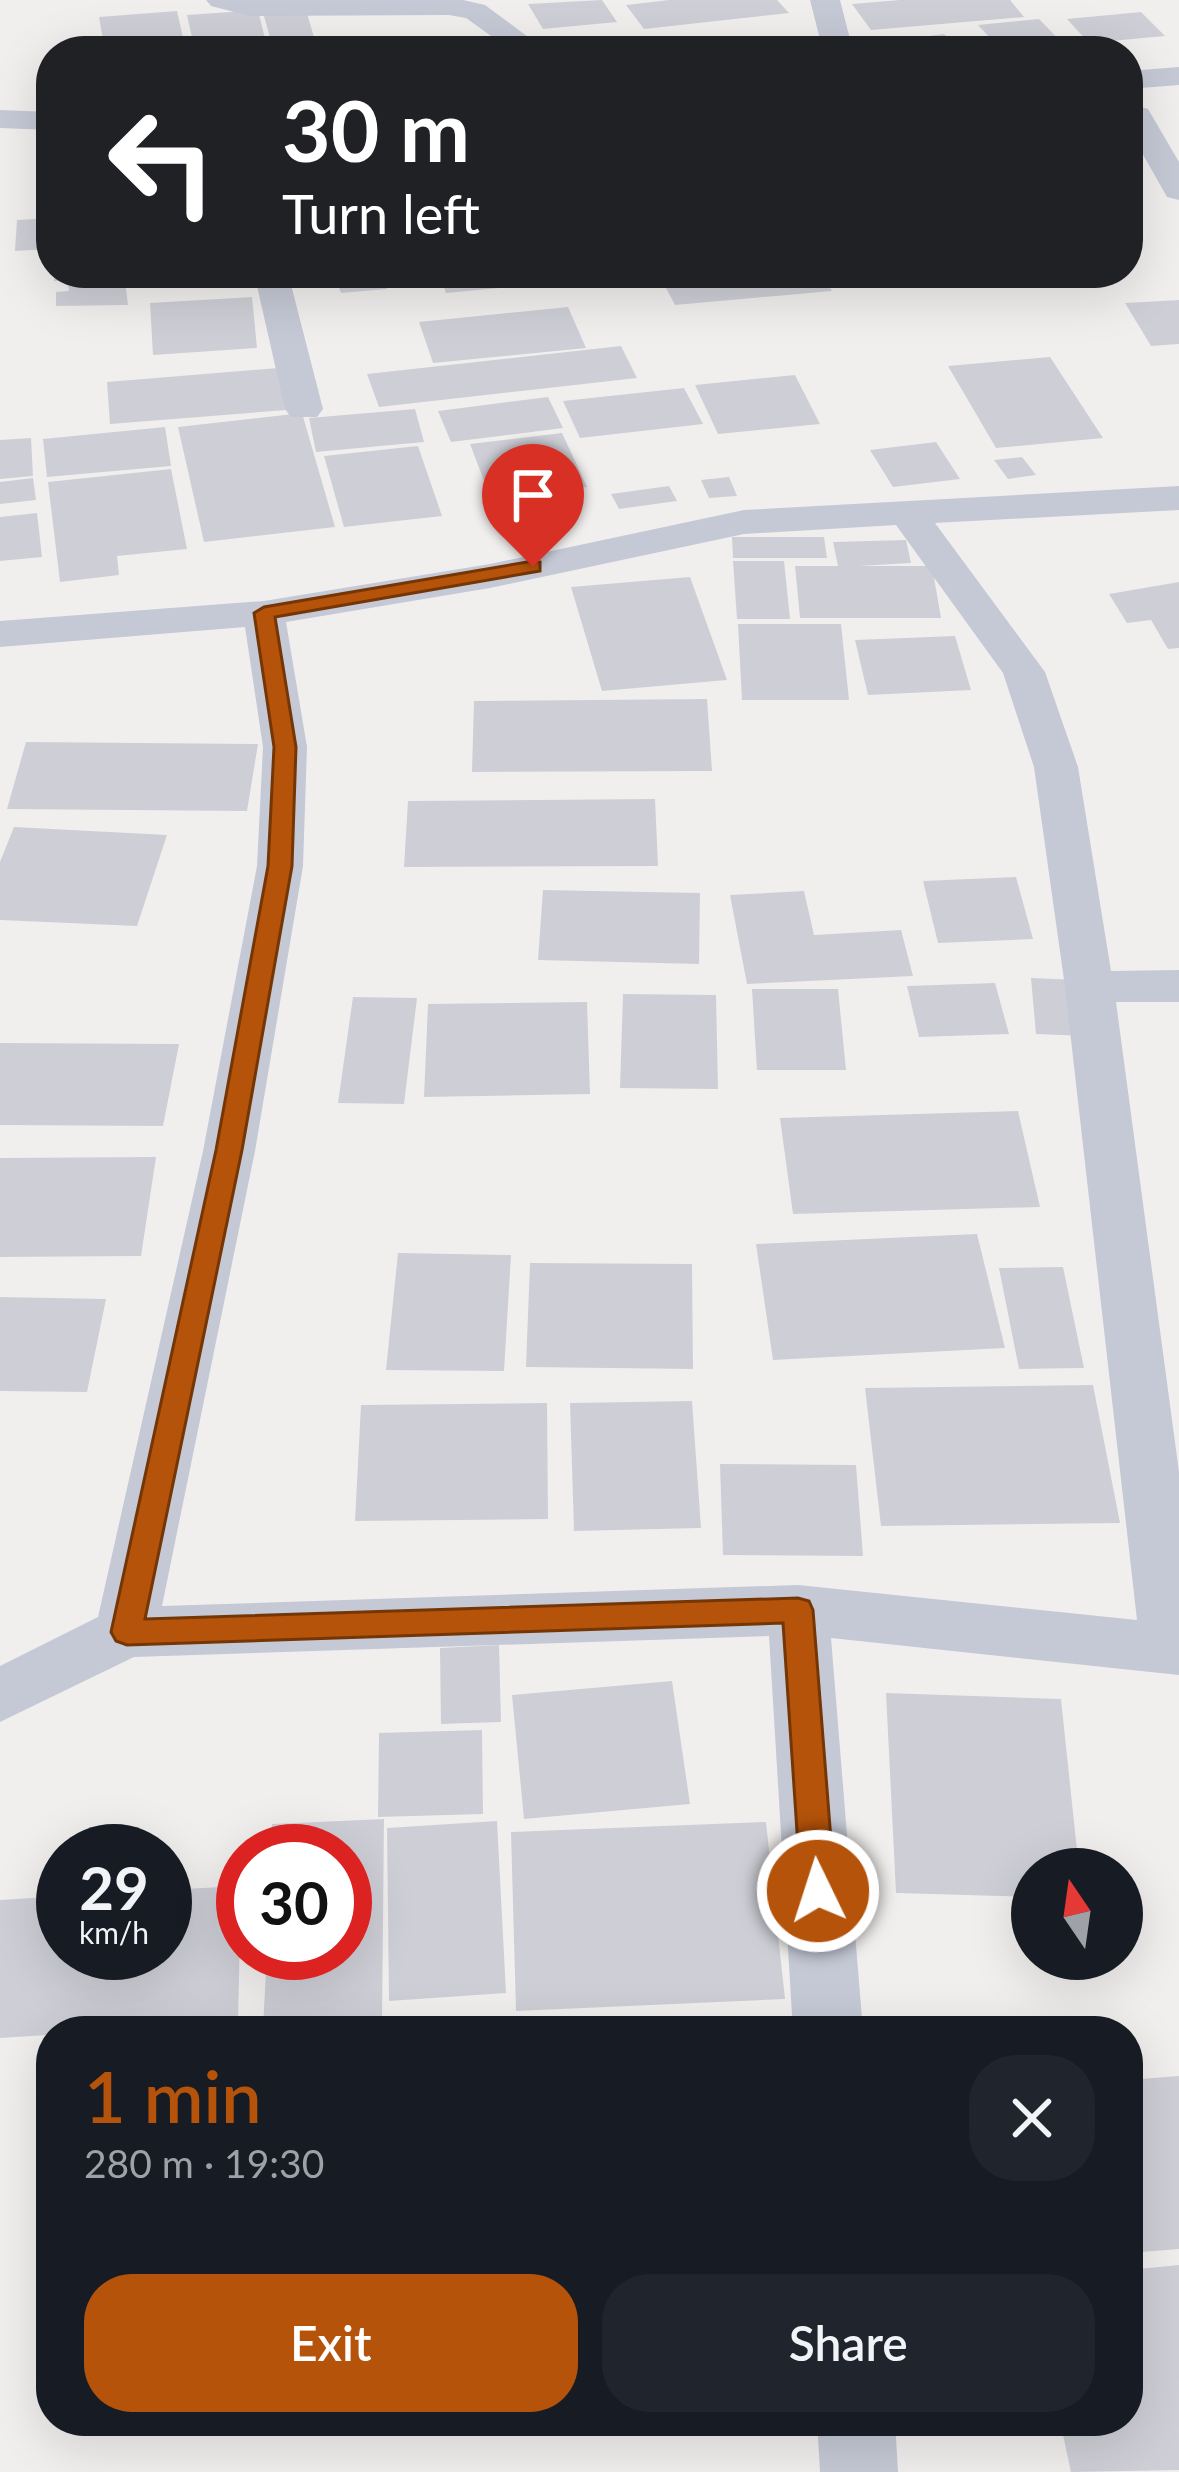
<!DOCTYPE html>
<meta charset="utf-8">
<style>
:root{--surface:#171b24;--page:#20242c;--text:#f1f3f6;--muted:#9ea1a6;--accent:#b45309}
body{margin:0;font-family:Lato,sans-serif;background:var(--page);color:var(--text);height:100vh;display:flex;flex-direction:column;font-size:45px;white-space:nowrap}
*{box-sizing:border-box;margin:0}
p{font-size:39px;color:var(--muted)}
.icon{flex:none;width:66px;height:66px;fill:none;stroke:currentColor;stroke-width:2;stroke-linecap:round;stroke-linejoin:round}
.map{position:relative;flex:1;overflow:hidden}
.details{position:absolute;left:36px;top:2016px;width:1107px;height:420px;display:flex;flex-direction:column;background:var(--surface);border-radius:48px;box-shadow:0 12px 48px #0002}
.details>*{flex:none}
.banner{position:absolute;left:36px;top:36px;width:1107px;height:252px;border-radius:48px;box-shadow:0 12px 48px #0002;background:#202124;color:#fff;overflow:hidden}
.needle{width:78px;rotate:347deg}
.buttons{position:absolute;left:1011px;top:1848px;display:grid;gap:24px}
.buttons a{display:grid;place-items:center;width:132px;height:132px;border-radius:50%;background:var(--surface);box-shadow:0 12px 48px #0002;font-size:60px}
.speed{position:absolute;left:36px;top:1824px;display:flex;gap:24px;font-size:60px;font-weight:700;text-align:center}
.speed>*{display:grid;place-content:center;width:156px;height:156px;border-radius:50%;background:var(--surface);box-shadow:0 12px 48px #0002;line-height:1}
.speed small{font-size:30px;font-weight:400}
.speed .limit{border:18px solid #d22;background:#fff;color:#111}
.pin{position:absolute;display:grid;place-items:center;width:102px;height:102px;color:#fff;margin:-123px -51px;border-radius:50% 50% 50% 0;rotate:-45deg;box-shadow:0 0 12px #0007}
.pin .icon{rotate:45deg}
.me{position:absolute;width:132px;margin:-66px;rotate:356deg;stroke-linejoin:round;filter:drop-shadow(0 0 9px #0008)}
.turn{display:flex;align-items:center;gap:42px;height:252px;padding:0 48px;font-size:54px}
.turn .icon{width:156px;height:156px;stroke-width:2.5}
.turn b{display:block;font-size:84px;line-height:102px}
.round{display:grid;place-items:center;flex:none;width:126px;height:126px;border-radius:48px;background:var(--page)}
.headline{display:flex;align-items:center;justify-content:space-between;height:204px;padding:0 48px}
h1{font-size:72px;font-weight:600;line-height:90px;color:var(--accent)}
.cta{display:flex;gap:24px;margin-top:auto;padding:24px 48px}
.cta a{flex:1;height:138px;border-radius:48px;background:var(--accent);color:#fff;font-size:48px;font-weight:600;line-height:138px;text-align:center}
.cta a+a{background:var(--page);color:var(--text)}
.map>svg:first-child{display:block}
.building{fill:#cecfd6}
.lines{fill:none;stroke-linecap:round;stroke-linejoin:round}
.street{fill:#c5c9d5;fill-rule:evenodd}
.route{fill:#b45309;stroke:#753606;stroke-width:3}
</style>
<div class="map">
<svg width="1179" height="2472" viewBox="0 0 1179 2472">
<rect width="100%" height="100%" fill="#f1efee"/>
<g class="building">
<path d="M 602,0 L 617,22 L 543,29 L 528,4 Z"/>
<path d="M 669,0 L 777,0 L 789,13 L 644,29 L 626,5 Z"/>
<path d="M 900,0 L 1010,0 L 1024,17 L 871,30 L 852,4 Z"/>
<path d="M 258,10 L 268,51 L 195,51 L 187,15 Z"/>
<path d="M 306,10 L 318,51 L 274,51 L 263,13 Z"/>
<path d="M 177,11 L 186,51 L 105,51 L 99,17 Z"/>
<path d="M 1141,12 L 1165,36 L 1089,43 L 1067,19 Z"/>
<path d="M 1039,19 L 1070,51 L 1002,51 L 978,25 Z"/>
<path d="M 944,34 L 962,51 L 875,51 L 888,46 L 883,42 Z"/>
<path d="M 51,218 L 51,249 L 15,251 L 17,220 Z"/>
<path d="M 54,273 L 124,273 L 128,305 L 56,306 L 56,292 L 69,291 L 67,280 L 54,281 Z"/>
<path d="M 157,273 L 245,273 L 244,283 L 155,286 Z"/>
<path d="M 363,273 L 382,273 L 387,289 L 341,293 L 335,276 Z"/>
<path d="M 475,273 L 550,273 L 554,283 L 446,293 L 440,276 Z"/>
<path d="M 821,274 L 832,291 L 675,305 L 666,288 Z"/>
<path d="M 252,297 L 257,348 L 153,355 L 150,303 Z"/>
<path d="M 1179,300 L 1179,344 L 1151,346 L 1125,303 Z"/>
<path d="M 568,307 L 586,348 L 433,363 L 419,322 Z"/>
<path d="M 621,346 L 637,378 L 379,407 L 367,374 Z"/>
<path d="M 1050,357 L 1103,438 L 996,448 L 948,366 Z"/>
<path d="M 278,368 L 286,410 L 110,424 L 107,382 Z"/>
<path d="M 795,375 L 820,424 L 718,434 L 695,385 Z"/>
<path d="M 684,388 L 703,424 L 580,438 L 563,401 Z"/>
<path d="M 548,397 L 563,428 L 451,442 L 438,411 Z"/>
<path d="M 415,409 L 424,442 L 316,452 L 309,418 Z"/>
<path d="M 302,413 L 335,527 L 204,542 L 178,427 Z"/>
<path d="M 165,427 L 171,466 L 47,477 L 43,439 Z"/>
<path d="M 562,433 L 587,487 L 491,499 L 470,444 Z"/>
<path d="M 31,438 L 33,476 L 0,479 L 0,440 Z"/>
<path d="M 936,442 L 960,479 L 893,487 L 870,450 Z"/>
<path d="M 418,446 L 442,516 L 344,527 L 324,456 Z"/>
<path d="M 1022,457 L 1036,475 L 1008,479 L 994,460 Z"/>
<path d="M 171,469 L 187,549 L 117,556 L 119,575 L 60,582 L 48,482 Z"/>
<path d="M 729,477 L 737,496 L 709,498 L 701,480 Z"/>
<path d="M 33,478 L 36,500 L 0,504 L 0,482 Z"/>
<path d="M 669,486 L 677,501 L 619,509 L 611,494 Z"/>
<path d="M 37,513 L 42,557 L 0,561 L 0,517 Z"/>
<path d="M 732,537 L 824,537 L 827,558 L 733,558 Z"/>
<path d="M 906,540 L 911,563 L 859,566 L 932,566 L 941,618 L 800,618 L 795,566 L 838,566 L 833,542 Z"/>
<path d="M 733,561 L 784,561 L 790,619 L 737,619 Z"/>
<path d="M 690,577 L 727,680 L 602,691 L 571,587 Z"/>
<path d="M 1179,582 L 1179,648 L 1168,649 L 1151,620 L 1127,623 L 1109,594 Z"/>
<path d="M 738,624 L 841,624 L 849,700 L 742,700 Z"/>
<path d="M 955,636 L 971,690 L 868,695 L 855,640 Z"/>
<path d="M 707,699 L 712,771 L 472,772 L 474,701 Z"/>
<path d="M 26,742 L 258,744 L 247,811 L 7,809 Z"/>
<path d="M 655,799 L 658,866 L 404,867 L 408,801 Z"/>
<path d="M 14,827 L 167,835 L 137,926 L 0,920 L 0,862 Z"/>
<path d="M 1016,877 L 1033,939 L 938,943 L 923,881 Z"/>
<path d="M 543,890 L 700,893 L 699,964 L 538,960 Z"/>
<path d="M 804,891 L 814,935 L 901,930 L 913,976 L 747,984 L 730,895 Z"/>
<path d="M 1031,978 L 1081,980 L 1086,1036 L 1036,1034 Z"/>
<path d="M 995,983 L 1009,1034 L 919,1037 L 907,986 Z"/>
<path d="M 752,989 L 838,989 L 846,1070 L 757,1070 Z"/>
<path d="M 623,994 L 716,995 L 718,1089 L 620,1088 Z"/>
<path d="M 353,997 L 417,998 L 404,1104 L 338,1103 Z"/>
<path d="M 587,1002 L 590,1094 L 424,1097 L 428,1004 Z"/>
<path d="M 0,1043 L 179,1044 L 163,1126 L 0,1125 Z"/>
<path d="M 1018,1111 L 1040,1207 L 793,1214 L 780,1118 Z"/>
<path d="M 156,1157 L 141,1256 L 0,1257 L 0,1158 Z"/>
<path d="M 977,1234 L 1005,1348 L 773,1360 L 756,1244 Z"/>
<path d="M 398,1253 L 511,1255 L 504,1371 L 386,1370 Z"/>
<path d="M 530,1263 L 692,1264 L 693,1369 L 526,1367 Z"/>
<path d="M 1063,1267 L 1084,1368 L 1019,1369 L 999,1268 Z"/>
<path d="M 0,1297 L 106,1299 L 87,1392 L 0,1391 Z"/>
<path d="M 1093,1385 L 1120,1523 L 881,1526 L 865,1388 Z"/>
<path d="M 692,1401 L 701,1528 L 574,1531 L 570,1403 Z"/>
<path d="M 547,1403 L 548,1519 L 355,1521 L 361,1405 Z"/>
<path d="M 720,1464 L 856,1465 L 863,1556 L 723,1555 Z"/>
<path d="M 499,1645 L 501,1722 L 441,1724 L 440,1648 Z"/>
<path d="M 672,1681 L 690,1804 L 524,1819 L 512,1695 Z"/>
<path d="M 886,1693 L 1061,1699 L 1079,1869 L 1032,1869 L 1032,1897 L 896,1893 Z"/>
<path d="M 482,1730 L 483,1814 L 378,1817 L 379,1733 Z"/>
<path d="M 384,1819 L 382,2022 L 263,2027 L 267,1953 L 345,1953 L 345,1851 L 271,1851 L 272,1824 Z"/>
<path d="M 497,1821 L 506,1993 L 389,2001 L 387,1828 Z"/>
<path d="M 766,1822 L 785,1999 L 516,2011 L 511,1832 Z"/>
<path d="M 241,1886 L 238,2023 L 0,2038 L 0,1900 L 63,1896 L 63,1953 L 165,1953 L 165,1890 Z"/>
<path d="M 1179,2076 L 1179,2249 L 1128,2253 L 1128,2080 Z"/>
<path d="M 1179,2265 L 1179,2470 L 1071,2472 L 1060,2421 L 1128,2421 L 1128,2270 Z"/>
</g>
<g class="lines">
<g class="street">
<path d="M 206,0 L 463,0 L 485,5 L 547,51 L 512,51 L 466,18 L 449,15 L 250,16 L 211,6 Z"/>
<path d="M 810,0 L 840,0 L 853,51 L 823,51 Z"/>
<path d="M 1179,67 L 1179,85 L 1128,89 L 1128,71 Z"/>
<path d="M 1128,103 L 1148,109 L 1179,162 L 1179,200 L 1167,197 L 1128,128 Z"/>
<path d="M 0,110 L 51,112 L 51,130 L 0,128 Z"/>
<path d="M 254,273 L 288,273 L 323,409 L 317,417 L 291,417 L 285,409 Z"/>
<path d="M 1179,486 L 1179,510 L 935,523 L 1045,672 L 1078,767 L 1111,971 L 1179,970 L 1179,1002 L 1116,1002 L 1179,1472 L 1179,1675 L 831,1638 L 863,2031 L 793,2031 L 769,1636 L 134,1657 L 0,1722 L 0,1666 L 98,1617 L 203,1151 L 257,866 L 263,747 L 245,627 L 0,647 L 0,621 L 264,601 L 490,564 L 744,510 ZM 896,525 L 1003,673 L 1034,767 L 1065,987 L 1137,1620 L 798,1585 L 162,1606 L 255,1151 L 303,866 L 307,747 L 286,622 L 490,588 L 744,534 Z"/>
<path d="M 817,2421 L 895,2421 L 898,2472 L 820,2472 Z"/>
</g>
</g>
<path class="route" d="M 533,561 L 540,562 L 540,571 L 275,617 L 296,747 L 292,866 L 242,1150 L 145,1619 L 798,1598 L 809,1601 L 813,1610 L 835,1891 L 830,1901 L 818,1906 L 806,1901 L 801,1891 L 783,1623 L 127,1645 L 116,1641 L 111,1632 L 216,1150 L 268,866 L 274,747 L 254,613 L 264,607 Z"/>
</svg>
<div class="buttons">
<a><svg class="needle" viewBox="-14 -14 28 28"><path d="M0-13l5 13h-10z" fill="#e53935"/><path d="M0 13l5-13h-10z" fill="#9ea1a6"/></svg></a>
</div>
<div class="speed"><div>29<small>km/h</small></div><div class="limit">30</div></div>
<div class="pin" style="left:533px;top:567px;background:#d93025"><svg class="icon" aria-label="arrive" viewBox="0 0 24 24"><path d="M6 21V4h12l-3 4 3 4H6"/></svg></div>
<svg class="me" style="left:818px;top:1891px" viewBox="-20 -20 40 40"><circle r="17" fill="#b45309" stroke="#fff" stroke-width="3"/><path d="M0-11L8 9 0 5-8 9z" fill="#fff"/></svg>
<div class="banner">
<div class="turn"><svg class="icon" aria-label="left" viewBox="0 0 24 24"><path d="M17 20v-9H6M10 6l-5 5 5 5"/></svg><div><b>30 m</b>Turn left</div></div>
</div>
<section class="details">
<div class="headline"><div><h1>1 min</h1><p>280 m · 19:30</p></div><a class="round"><svg class="icon" aria-label="close" viewBox="0 0 24 24"><path d="M6 6l12 12M18 6L6 18"/></svg></a></div>
<div class="cta"><a>Exit</a><a>Share</a></div>
</section>
</div>
